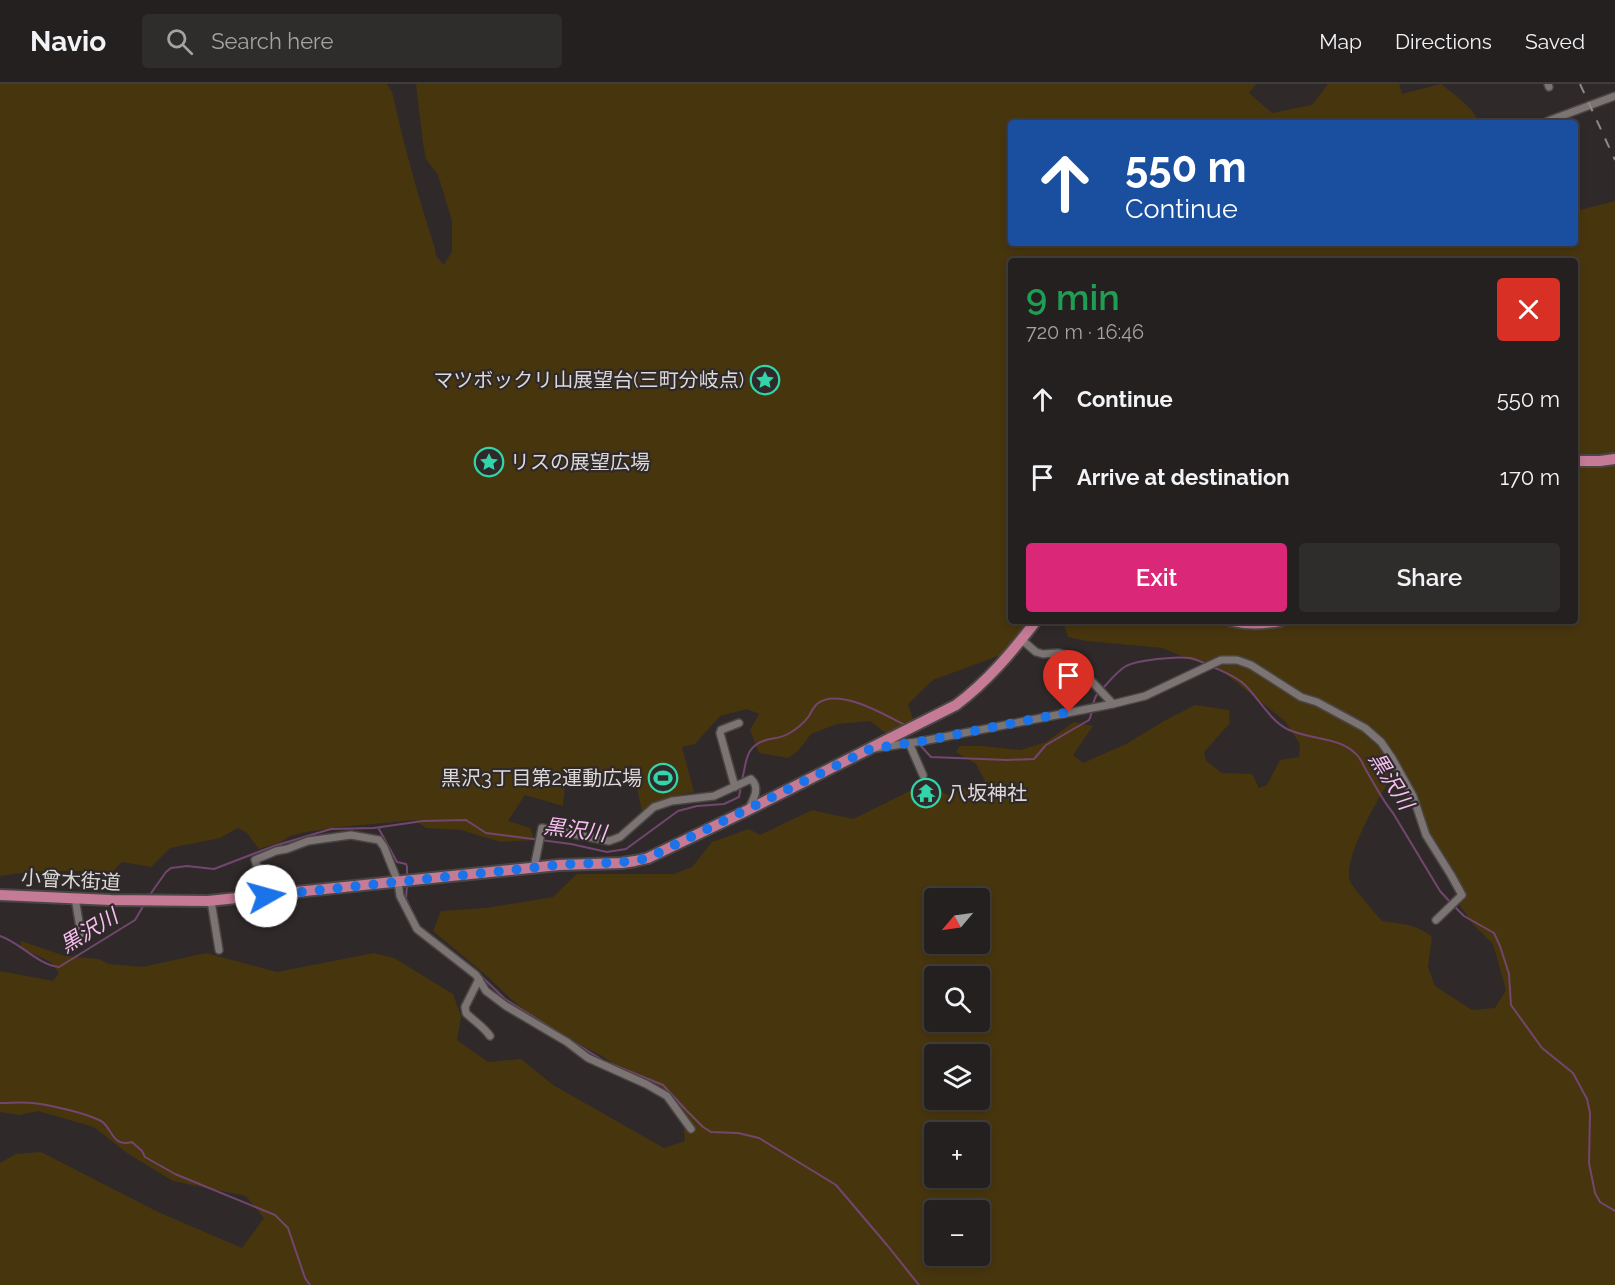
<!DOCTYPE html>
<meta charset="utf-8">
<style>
:root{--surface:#23201f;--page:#2f2d2c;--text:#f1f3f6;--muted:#a3a3a4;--line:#403e3d;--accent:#db2777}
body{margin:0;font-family:Raleway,"Noto Sans JP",sans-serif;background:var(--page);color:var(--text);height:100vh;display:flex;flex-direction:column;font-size:22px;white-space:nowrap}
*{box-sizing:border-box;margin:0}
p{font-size:20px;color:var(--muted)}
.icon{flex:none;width:33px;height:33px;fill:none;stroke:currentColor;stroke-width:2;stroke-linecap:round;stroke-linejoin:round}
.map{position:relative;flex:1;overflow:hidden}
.panel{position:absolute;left:1008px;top:174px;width:570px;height:366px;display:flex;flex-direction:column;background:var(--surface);border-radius:6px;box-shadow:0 3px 9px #0003,0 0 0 2px var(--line)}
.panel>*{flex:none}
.top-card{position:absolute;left:1008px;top:36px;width:570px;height:126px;border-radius:6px;box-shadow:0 3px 9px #0003,0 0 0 2px var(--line);background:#1a4fa0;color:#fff;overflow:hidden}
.needle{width:39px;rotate:241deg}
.buttons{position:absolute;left:924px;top:804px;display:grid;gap:12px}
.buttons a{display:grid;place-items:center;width:66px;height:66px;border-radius:6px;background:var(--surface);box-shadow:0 3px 9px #0003,0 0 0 2px var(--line);font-size:30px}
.pin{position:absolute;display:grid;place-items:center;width:51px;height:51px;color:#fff;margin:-62px -26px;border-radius:50% 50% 50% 0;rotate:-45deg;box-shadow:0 0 6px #0007}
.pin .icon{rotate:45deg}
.me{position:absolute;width:66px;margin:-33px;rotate:83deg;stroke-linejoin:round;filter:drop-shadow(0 0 4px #0008)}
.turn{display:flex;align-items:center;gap:21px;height:126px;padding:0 18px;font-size:27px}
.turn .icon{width:78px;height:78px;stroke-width:2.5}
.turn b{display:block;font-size:42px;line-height:51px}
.round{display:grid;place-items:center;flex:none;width:63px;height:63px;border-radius:6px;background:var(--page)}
.summary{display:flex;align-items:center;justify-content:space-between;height:102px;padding:0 18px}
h1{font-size:36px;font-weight:600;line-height:45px;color:#1e9e55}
.button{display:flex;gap:12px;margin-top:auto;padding:12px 18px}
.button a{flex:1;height:69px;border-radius:6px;background:var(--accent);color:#fff;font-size:24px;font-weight:600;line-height:69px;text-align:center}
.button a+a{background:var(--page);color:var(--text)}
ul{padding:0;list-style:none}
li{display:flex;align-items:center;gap:18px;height:78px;padding:0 18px}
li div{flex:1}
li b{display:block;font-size:22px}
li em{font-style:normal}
header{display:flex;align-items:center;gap:36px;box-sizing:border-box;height:84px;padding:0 30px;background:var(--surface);border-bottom:2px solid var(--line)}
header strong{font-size:28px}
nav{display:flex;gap:33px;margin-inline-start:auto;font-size:21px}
.search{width:420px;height:54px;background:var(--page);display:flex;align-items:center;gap:15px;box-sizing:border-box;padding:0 21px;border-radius:6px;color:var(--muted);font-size:22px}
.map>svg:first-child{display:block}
.green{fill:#47350e;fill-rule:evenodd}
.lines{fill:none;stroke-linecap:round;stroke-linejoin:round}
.stream{stroke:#734670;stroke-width:2}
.minor-casing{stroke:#4a4646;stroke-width:10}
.primary-casing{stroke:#4a4646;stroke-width:14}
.minor{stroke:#7b7473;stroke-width:7}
.primary{stroke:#c57a95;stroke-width:10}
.rail{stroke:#8e8989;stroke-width:2;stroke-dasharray:10 10;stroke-linecap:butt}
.route{stroke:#1a73e8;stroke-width:10;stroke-dasharray:0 18}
.labels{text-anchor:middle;stroke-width:4.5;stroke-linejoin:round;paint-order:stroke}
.poi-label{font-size:20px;fill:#ddd9d9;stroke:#2f2a29;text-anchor:end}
.street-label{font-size:20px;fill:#ddd9d9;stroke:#2f2a29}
.water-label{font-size:21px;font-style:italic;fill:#f9bff3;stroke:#2f2a29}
</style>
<header>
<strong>Navio</strong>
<div class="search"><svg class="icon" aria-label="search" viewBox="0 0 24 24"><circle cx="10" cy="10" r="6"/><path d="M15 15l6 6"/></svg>Search here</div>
<nav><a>Map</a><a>Directions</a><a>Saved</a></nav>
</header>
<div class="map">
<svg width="1615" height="1201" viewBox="0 0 1615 1201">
<rect width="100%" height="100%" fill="#2f2a29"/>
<path class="green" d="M 0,0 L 387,0 L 392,8 C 404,61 418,113 435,164 L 436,172 L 444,181 L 452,167 L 452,137 L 438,91 L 426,75 L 423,59 L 416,0 L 1256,0 L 1249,9 L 1272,29 L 1312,21 L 1328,0 L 1399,0 L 1402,10 L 1441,0 C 1451,8 1477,26 1478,39 L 1011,39 L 1011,159 L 1575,159 L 1575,114 L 1580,126 L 1615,117 L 1615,1201 L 0,1201 L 0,1079 L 16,1070 L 41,1068 L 158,1128 L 242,1164 L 264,1134 L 246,1112 L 173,1097 L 127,1069 L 94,1043 L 38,1027 L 19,1031 L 0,1028 L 0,887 L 53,897 L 59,889 L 51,878 L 21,864 L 21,857 L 65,872 L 99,875 L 108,880 L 143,883 L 206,869 L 277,888 L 374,869 L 394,874 L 453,910 L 461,932 L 457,956 L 488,978 L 521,975 L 553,1001 L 664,1064 L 685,1057 L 682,1025 L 602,972 L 541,940 L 511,915 L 487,892 L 433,847 L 441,827 L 486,824 L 553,813 L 577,790 L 674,790 L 692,783 L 712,758 L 749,745 L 760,751 L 812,726 L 853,735 L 928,698 L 947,711 L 985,697 L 976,680 L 956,668 L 960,662 L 982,662 L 1020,666 L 1046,658 L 1074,638 L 1093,642 L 1073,671 L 1083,679 L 1126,660 L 1164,637 L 1195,621 L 1229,626 L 1230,639 L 1204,668 L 1206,677 L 1222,689 L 1252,690 L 1259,704 L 1267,701 L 1280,676 L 1299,673 L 1300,660 L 1285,637 L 1212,579 L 1193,577 L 1162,564 L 1087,557 L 1068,553 L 1063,537 L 1575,537 L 1575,177 L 1011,177 L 1011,537 L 1027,537 L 1006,569 L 933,596 L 908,620 L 913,635 L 887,650 L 870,637 L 837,640 L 811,650 L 798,667 L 788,674 L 759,669 L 750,646 L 759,630 L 747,625 L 720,632 L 695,660 L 682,663 L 694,708 C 673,712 660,715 642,727 L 632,681 L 623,686 L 579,695 L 565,701 L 563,722 L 525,711 L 508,737 L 530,744 L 535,756 L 501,758 L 461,746 L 426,744 L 415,736 L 340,743 L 306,748 L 290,752 L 281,758 L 259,765 L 247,749 L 238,744 L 220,754 L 170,764 L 151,783 L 122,778 L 113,787 L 35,787 L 0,792 ZM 1394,690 L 1416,711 L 1422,749 L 1458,794 L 1459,820 L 1472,839 L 1493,860 L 1506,906 L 1495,924 L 1472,926 L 1435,902 L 1428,883 L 1432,853 C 1417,840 1401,840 1382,837 C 1376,830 1352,803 1350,797 C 1342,774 1381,709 1394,690 ZM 934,814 L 980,814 L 980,860 L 934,860 ZM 934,892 L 980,892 L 980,938 L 934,938 ZM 934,970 L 980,970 L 980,1016 L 934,1016 ZM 934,1048 L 980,1048 L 980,1094 L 934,1094 ZM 934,1126 L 980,1126 L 980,1172 L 934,1172 Z"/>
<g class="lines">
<g class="stream">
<path d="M 1213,583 C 1224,588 1237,593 1245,601 C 1259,615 1270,636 1287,645 C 1309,656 1338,652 1356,670 C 1361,674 1363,681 1366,686 C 1375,701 1382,716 1393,729 L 1440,807 L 1450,818"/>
<path d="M 1102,605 C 1110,597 1116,588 1126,582 C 1138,576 1176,572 1190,574 C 1196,575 1202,578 1208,581"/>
<path d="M 919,660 L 931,673 L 1007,676 L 1034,675 L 1046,661 L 1089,636 C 1094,627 1091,617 1098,609"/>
<path d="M 742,696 C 747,678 744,663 766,656 C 774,654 781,654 788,650 C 797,645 803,640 809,632 C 811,628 814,623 817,620 C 838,603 883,630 903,640 L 906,643"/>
<path d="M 379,745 L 397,778 L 406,780 L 407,783 L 407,794"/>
<path d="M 407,800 L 406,815 L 410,823"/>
<path d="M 149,812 L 166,788 L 171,784 L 187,782 L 214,785 L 274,762 L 331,745 L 374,744 L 423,737 L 466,736 L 486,749 L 571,760 L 607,768 L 626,765 L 678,727 L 697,722 L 724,720 L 739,713 L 741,702"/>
<path d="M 1454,822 L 1464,832 L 1494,849 L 1500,862 L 1509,890 L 1511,921 L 1542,964 L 1573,989 L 1587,1015 L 1590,1029 L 1589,1079 L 1595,1109 L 1600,1118 L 1615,1127"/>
<path d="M 0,852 C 21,859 38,881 59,883 L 135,836 L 145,819"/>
<path d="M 477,888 L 505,915 L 604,977 L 663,1001 L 687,1027 L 703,1043 L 711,1048 L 738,1049 L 759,1054 L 836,1101 L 887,1161 L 919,1201"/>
<path d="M 0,1019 C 11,1019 22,1018 33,1019 C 50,1021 86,1029 101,1037 C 112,1043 112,1064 132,1058 L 142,1067 L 145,1073 L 175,1090 L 275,1131 L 288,1144 L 305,1194 L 310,1201"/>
</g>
<g class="minor-casing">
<g id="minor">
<path d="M 1548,0 L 1549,3"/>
<path d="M 1548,37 L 1615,12"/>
<path d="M 1022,556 L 1036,568 L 1043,570 L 1058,569 L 1067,571 L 1113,620"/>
<path d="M 909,659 L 923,691"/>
<path d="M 876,664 L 923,657 L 1113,620 L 1145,612 L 1221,576 L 1237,576 L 1251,581 L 1301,613 L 1317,618 L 1365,644 L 1381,658 L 1392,674 L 1413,712 L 1426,751 L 1451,791 L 1462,811 L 1436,836"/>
<path d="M 735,703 L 720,649 L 721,646 L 739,639"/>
<path d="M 534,784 L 542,744 L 609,757 L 620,753 L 654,723 L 672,717 L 714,712 L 751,695 C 761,704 753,716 748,726"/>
<path d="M 266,812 L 255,776 L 276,767 L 287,765 L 308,757 L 351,751 L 379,756 L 384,763 L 398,798 L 400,812 L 417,845 L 476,891 L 486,907 L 506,922 L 567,958 L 588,974 L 646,1000 L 667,1012 L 691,1045"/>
<path d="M 75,814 L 81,850"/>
<path d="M 211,817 L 219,866"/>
<path d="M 479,895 L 465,923 L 466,929 C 474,937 484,943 490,952"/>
</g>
</g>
<g class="primary-casing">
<g id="primary">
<path d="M 1575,377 L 1600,377 L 1615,375"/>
<path d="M 1232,537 C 1248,541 1264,540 1280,537"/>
<path d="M 0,811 L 111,816 L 208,817 L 559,781 L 622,779 L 635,777 L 648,774 L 748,726 L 956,621 C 988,597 1012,568 1036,537"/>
</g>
</g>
<use href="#minor" class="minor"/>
<use href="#primary" class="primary"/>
<path class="rail" d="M 1580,0 L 1615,76"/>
</g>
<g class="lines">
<path class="route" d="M 266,812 C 363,801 460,792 557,781 C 588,778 618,781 648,774 L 870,665 L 923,657 L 1069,628"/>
</g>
<defs>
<g id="sight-ring" transform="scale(1.5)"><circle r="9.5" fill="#2f2a29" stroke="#32d4a9" stroke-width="1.5"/><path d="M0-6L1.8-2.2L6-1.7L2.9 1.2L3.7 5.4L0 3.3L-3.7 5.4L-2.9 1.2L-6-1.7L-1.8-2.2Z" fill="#32d4a9"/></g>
<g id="stadium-ring" transform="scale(1.5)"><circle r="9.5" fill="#2f2a29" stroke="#32d4a9" stroke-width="1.5"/><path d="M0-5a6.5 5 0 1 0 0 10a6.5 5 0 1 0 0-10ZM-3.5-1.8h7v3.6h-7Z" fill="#32d4a9"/></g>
<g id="temple-ring" transform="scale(1.5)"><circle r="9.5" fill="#2f2a29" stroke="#32d4a9" stroke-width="1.5"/><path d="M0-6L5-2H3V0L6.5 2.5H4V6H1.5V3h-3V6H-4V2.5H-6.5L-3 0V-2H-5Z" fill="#32d4a9"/></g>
</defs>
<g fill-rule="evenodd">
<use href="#sight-ring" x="765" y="296"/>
<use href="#sight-ring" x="489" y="378"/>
<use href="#stadium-ring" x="663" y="694"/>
<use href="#temple-ring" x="926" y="709"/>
</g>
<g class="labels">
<g class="poi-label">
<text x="744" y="303">マツボックリ山展望台(三町分岐点)</text>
<text x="510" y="385" text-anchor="start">リスの展望広場</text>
<text x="642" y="701">黒沢3丁目第2運動広場</text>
<text x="947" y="716" text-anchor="start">八坂神社</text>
</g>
<g class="street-label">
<text transform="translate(71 796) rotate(3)" y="7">小曾木街道</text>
</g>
<g class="water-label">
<text transform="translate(1391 697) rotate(58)" y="7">黒沢川</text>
<text transform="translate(575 746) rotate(7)" y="7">黒沢川</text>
<text transform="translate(89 847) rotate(-31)" y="7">黒沢川</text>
</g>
</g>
</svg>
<div class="buttons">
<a><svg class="needle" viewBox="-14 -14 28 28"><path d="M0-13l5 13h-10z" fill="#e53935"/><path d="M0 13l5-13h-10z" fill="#a3a3a4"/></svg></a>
<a><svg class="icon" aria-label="search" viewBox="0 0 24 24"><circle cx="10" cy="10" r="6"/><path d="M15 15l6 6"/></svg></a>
<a><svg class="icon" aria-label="layers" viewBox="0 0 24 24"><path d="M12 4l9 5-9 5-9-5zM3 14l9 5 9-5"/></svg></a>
<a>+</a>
<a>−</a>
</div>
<div class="pin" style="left:1069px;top:628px;background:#d93025"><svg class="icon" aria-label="arrive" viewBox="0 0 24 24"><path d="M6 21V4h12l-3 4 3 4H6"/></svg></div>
<svg class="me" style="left:266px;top:812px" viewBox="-20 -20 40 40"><circle r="19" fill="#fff"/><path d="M0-13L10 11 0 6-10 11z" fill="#1a73e8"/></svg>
<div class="top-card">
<div class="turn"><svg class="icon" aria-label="ahead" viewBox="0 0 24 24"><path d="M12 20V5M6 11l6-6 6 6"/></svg><div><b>550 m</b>Continue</div></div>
</div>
<section class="panel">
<div class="summary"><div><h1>9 min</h1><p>720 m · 16:46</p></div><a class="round" style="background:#d93025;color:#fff"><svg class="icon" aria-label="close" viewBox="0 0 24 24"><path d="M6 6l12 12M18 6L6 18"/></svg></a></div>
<ul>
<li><svg class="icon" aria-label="ahead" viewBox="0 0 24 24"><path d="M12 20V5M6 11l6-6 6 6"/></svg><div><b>Continue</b></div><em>550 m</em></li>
<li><svg class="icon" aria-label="arrive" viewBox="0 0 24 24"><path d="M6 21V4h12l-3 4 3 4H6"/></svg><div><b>Arrive at destination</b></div><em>170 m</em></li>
</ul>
<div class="button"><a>Exit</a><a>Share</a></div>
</section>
</div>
